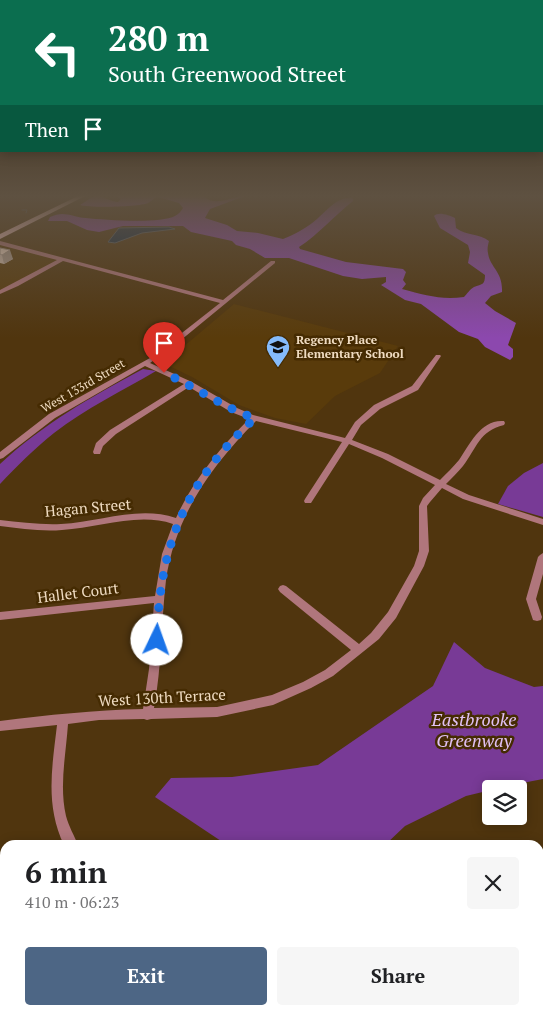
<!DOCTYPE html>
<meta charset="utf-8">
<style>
:root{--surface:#fff;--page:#f6f6f6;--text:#202124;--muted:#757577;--accent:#4d6685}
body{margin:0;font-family:"PT Serif",serif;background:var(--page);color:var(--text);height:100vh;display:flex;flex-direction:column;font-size:19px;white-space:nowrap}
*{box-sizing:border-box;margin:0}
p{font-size:16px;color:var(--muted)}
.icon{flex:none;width:28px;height:28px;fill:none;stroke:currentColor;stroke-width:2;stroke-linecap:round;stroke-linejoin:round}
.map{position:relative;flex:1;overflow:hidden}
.sheet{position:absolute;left:0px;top:840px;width:544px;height:175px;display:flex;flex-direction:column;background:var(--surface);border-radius:15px 15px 0 0;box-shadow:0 2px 12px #0003}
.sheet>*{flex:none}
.banner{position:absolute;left:0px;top:0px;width:544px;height:152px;box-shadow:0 2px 12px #0003;background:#0b6e4f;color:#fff;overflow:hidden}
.fabs{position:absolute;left:482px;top:780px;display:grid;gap:10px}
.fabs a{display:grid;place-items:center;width:45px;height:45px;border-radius:5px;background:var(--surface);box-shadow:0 2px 12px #0003;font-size:25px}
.pin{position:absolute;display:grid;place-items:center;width:42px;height:42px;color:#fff;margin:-51px -21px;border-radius:50% 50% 50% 0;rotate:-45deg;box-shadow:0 0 5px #0007}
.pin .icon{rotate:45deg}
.me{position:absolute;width:55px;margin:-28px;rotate:3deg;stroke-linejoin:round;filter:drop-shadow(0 0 4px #0008)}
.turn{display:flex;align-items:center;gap:18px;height:105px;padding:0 25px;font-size:22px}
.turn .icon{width:65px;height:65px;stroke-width:2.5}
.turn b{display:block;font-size:35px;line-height:42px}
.then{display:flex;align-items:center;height:48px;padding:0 25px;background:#0003;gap:10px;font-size:19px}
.round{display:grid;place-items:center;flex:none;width:52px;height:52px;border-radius:5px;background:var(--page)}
.headline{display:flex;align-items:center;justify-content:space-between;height:85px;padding:0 25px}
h1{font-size:30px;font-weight:700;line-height:38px}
.button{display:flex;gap:10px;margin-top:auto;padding:10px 25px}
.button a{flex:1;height:58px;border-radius:5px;background:var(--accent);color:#fff;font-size:20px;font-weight:700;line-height:58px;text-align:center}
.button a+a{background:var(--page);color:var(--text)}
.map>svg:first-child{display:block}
.built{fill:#593b0b}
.green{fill:#783a96}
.forest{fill:#8c48ae}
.water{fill:#0d2948;stroke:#515e6c}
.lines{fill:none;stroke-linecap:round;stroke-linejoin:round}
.stream{stroke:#515e6c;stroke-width:1}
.minor{fill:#b0767c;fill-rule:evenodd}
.major{fill:#f7c6ca;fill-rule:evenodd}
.wall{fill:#d5c1b4}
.shaded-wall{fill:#ae9d92}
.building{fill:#f8e0d1;stroke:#ae9d92}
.route{stroke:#1a73e8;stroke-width:9;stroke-dasharray:0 16.2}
.labels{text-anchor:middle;stroke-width:5;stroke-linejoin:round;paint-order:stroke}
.far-poi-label{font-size:12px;font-weight:bold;fill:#efdbc1;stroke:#452b02;text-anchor:start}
.far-street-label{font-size:12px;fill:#efdbc1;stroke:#452b02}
.street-label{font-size:15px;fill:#efdbc1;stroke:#452b02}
.near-park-label{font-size:18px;font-style:italic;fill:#e1c1f4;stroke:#452b02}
</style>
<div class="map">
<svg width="543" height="1015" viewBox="0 0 543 1015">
<rect width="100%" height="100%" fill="#50350e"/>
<g class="built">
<path d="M 0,243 L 63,259 L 0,292 Z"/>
<path d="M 234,304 L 398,346 L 380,373 L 335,396 L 306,424 L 275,418 L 239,405 L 192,377 L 161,362 L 189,342 Z"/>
</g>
<g class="green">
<path d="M 143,369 L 156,371 C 122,391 85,409 54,433 C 34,449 17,466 0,484 L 0,464 C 43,424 91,397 143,369 Z"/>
<path d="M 543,463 L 543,517 L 498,504 L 508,486 L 524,473 Z"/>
<path d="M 454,642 L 485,668 L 534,687 L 543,686 L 543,779 L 491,789 L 491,790 L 466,796 L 405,826 L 385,845 L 227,845 L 155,797 L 171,778 L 232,777 L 318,765 L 433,686 Z"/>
<path d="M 5,964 L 5,1010 L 108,1010 L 115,1015 L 0,1015 L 0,967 Z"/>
</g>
<path class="forest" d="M 94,196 C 104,196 109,201 118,202 L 121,199 L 116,196 L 204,196 C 215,208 231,196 245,196 L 210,209 L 205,218 L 227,225 L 237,231 L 258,233 L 283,239 C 294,235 308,227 317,219 C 328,210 337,196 353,198 L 353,201 C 335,215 318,235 299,247 L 300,249 L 346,262 L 403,269 L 406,272 L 403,280 L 406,284 L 402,289 C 425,295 440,300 464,297 C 467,294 470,289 474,287 C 482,284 485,285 485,275 L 468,263 L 470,252 L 468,245 L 440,228 L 434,216 C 438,211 449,215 455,218 L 456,228 C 466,236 479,233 489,241 C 488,245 487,249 488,253 C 490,268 503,271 502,292 L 491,296 L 485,303 L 495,311 L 516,323 L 508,345 L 513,349 L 513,357 L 510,360 L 485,347 L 478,339 L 459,332 L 421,304 L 405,300 L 381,285 L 386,282 L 386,277 L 362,279 L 343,276 L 289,258 L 265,258 L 250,249 L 236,245 L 232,241 L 191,232 L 183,226 L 123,226 L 99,232 L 87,230 L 67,221 L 48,221 L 50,217 C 64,210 72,217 86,218 C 105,220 160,224 175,216 C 179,214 181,211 183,208 L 179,203 L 158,197 C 153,198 152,201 148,203 C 140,207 89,208 80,205 Z"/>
<path class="water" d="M 169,227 L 175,229 L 142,233 L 115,243 L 108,242 L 119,228 Z"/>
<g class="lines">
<path class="stream" d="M 22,210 L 27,210 L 26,213"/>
<g class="minor">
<path d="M 0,241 L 223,300 L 271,261 L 275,261 L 275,263 L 181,340 L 150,363 L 192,382 L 237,408 L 253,415 L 345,438 L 355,422 L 374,405 L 412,386 L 436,355 L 440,355 L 441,356 L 418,390 L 380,409 L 361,425 L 352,440 L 388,454 L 440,480 C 446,474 453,467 459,460 C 470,444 481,419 504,421 L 505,423 L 504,425 C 479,431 477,448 463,466 C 458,472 452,478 446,484 L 469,495 L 543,519 L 543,525 L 463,499 L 442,488 L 430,502 L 427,506 L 429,551 L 424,566 L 396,618 L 379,639 L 333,676 L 311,688 L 273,705 L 217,717 L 151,719 L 147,720 L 144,719 L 99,720 L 68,724 C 66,754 59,786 66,816 C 69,827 74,835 78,845 L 64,845 C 45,805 52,768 57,725 L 0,731 L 0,721 C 48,715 94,710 143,709 L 149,669 L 154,603 L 0,620 L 0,612 L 155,596 L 162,554 L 173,524 C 138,512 98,528 62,530 C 41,532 20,528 0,526 L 0,520 C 20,522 41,525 61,524 C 99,522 139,505 176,518 C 193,480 220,448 249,419 L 231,412 L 189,387 L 116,434 L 103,446 L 100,454 L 94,454 L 93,452 L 96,443 L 110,430 L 184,384 L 145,366 L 55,418 L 3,458 L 0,459 L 0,452 L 49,414 L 150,358 L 220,303 L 63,261 L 18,286 L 0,294 L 0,290 L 57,260 L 0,245 ZM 256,421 L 342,442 L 305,499 L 304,501 L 305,503 L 311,503 L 349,444 L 382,458 L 435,485 L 423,498 L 419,506 L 419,551 L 414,566 L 388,612 L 371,633 L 359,644 L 286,586 L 283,585 L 280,586 L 278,589 L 280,592 L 351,650 L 325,670 L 303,682 L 272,695 L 217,707 L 154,708 C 162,666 161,623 166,580 C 175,516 212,465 256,421 Z"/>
<path d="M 543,553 L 543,574 L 536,599 L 542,617 L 541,620 L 537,621 L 533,620 L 526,599 L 538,557 L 540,555 Z"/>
<path d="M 543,851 L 543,865 L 539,867 L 539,853 Z"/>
<path d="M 5,946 L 5,962 L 0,964 L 0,948 Z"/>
<path d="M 297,1010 L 319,1010 L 321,1015 L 299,1015 Z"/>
<path d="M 392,1010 L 408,1010 L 406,1015 L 390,1015 Z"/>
</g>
<path class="major" d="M 78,196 L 85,196 L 0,239 L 0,234 Z"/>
</g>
<path class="wall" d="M 0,248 L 13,259 L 4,264 L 0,263 Z"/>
<path class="shaded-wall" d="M 10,250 L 13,259 L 4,264 L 2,255 Z"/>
<path class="building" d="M 0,248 L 10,250 L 2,255 L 0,254 Z"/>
<linearGradient id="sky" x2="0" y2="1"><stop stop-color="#2c1d08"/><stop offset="0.58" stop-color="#5e5141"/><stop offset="1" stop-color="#5e5141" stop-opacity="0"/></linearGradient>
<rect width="543" height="338" fill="url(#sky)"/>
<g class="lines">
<path class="route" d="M 157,640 C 159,547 185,482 255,418 C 223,408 195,386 164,373"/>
</g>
<defs>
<g id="school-pin" transform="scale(1.25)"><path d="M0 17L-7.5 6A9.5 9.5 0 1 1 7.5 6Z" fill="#85bbfb" stroke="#452b02"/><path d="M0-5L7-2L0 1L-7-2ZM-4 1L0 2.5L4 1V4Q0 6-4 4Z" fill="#111"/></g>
</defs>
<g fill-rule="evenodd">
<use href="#school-pin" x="278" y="347"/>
</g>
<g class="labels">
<g class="far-poi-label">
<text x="296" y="344">Regency Place<tspan x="296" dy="14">Elementary School</tspan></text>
</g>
<g class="far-street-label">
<text transform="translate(83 386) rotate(-30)" y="4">West 133rd Street</text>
</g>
<g class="street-label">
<text transform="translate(88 508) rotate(-5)" y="5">Hagan Street</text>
<text transform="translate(78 593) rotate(-7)" y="5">Hallet Court</text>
<text transform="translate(162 698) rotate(-3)" y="5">West 130th Terrace</text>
</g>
<g class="near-park-label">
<text x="474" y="726">Eastbrooke<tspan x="474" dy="21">Greenway</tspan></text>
</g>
</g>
</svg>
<div class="fabs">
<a><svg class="icon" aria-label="layers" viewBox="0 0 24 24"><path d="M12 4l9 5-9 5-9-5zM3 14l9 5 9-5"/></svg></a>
</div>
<div class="pin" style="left:164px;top:373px;background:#d93025"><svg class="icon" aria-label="arrive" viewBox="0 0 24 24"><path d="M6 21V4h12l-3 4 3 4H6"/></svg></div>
<svg class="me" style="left:157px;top:640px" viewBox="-20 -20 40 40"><circle r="19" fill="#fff"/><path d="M0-13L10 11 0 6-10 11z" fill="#1a73e8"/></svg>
<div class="banner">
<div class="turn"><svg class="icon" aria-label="left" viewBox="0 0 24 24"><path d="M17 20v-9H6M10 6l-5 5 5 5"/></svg><div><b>280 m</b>South Greenwood Street</div></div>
<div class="then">Then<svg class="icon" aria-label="arrive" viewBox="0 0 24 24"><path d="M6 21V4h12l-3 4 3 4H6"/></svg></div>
</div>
<section class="sheet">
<div class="headline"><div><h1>6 min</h1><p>410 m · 06:23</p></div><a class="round"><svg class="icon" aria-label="close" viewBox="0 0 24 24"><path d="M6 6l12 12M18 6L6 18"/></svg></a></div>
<div class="button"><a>Exit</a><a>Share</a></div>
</section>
</div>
